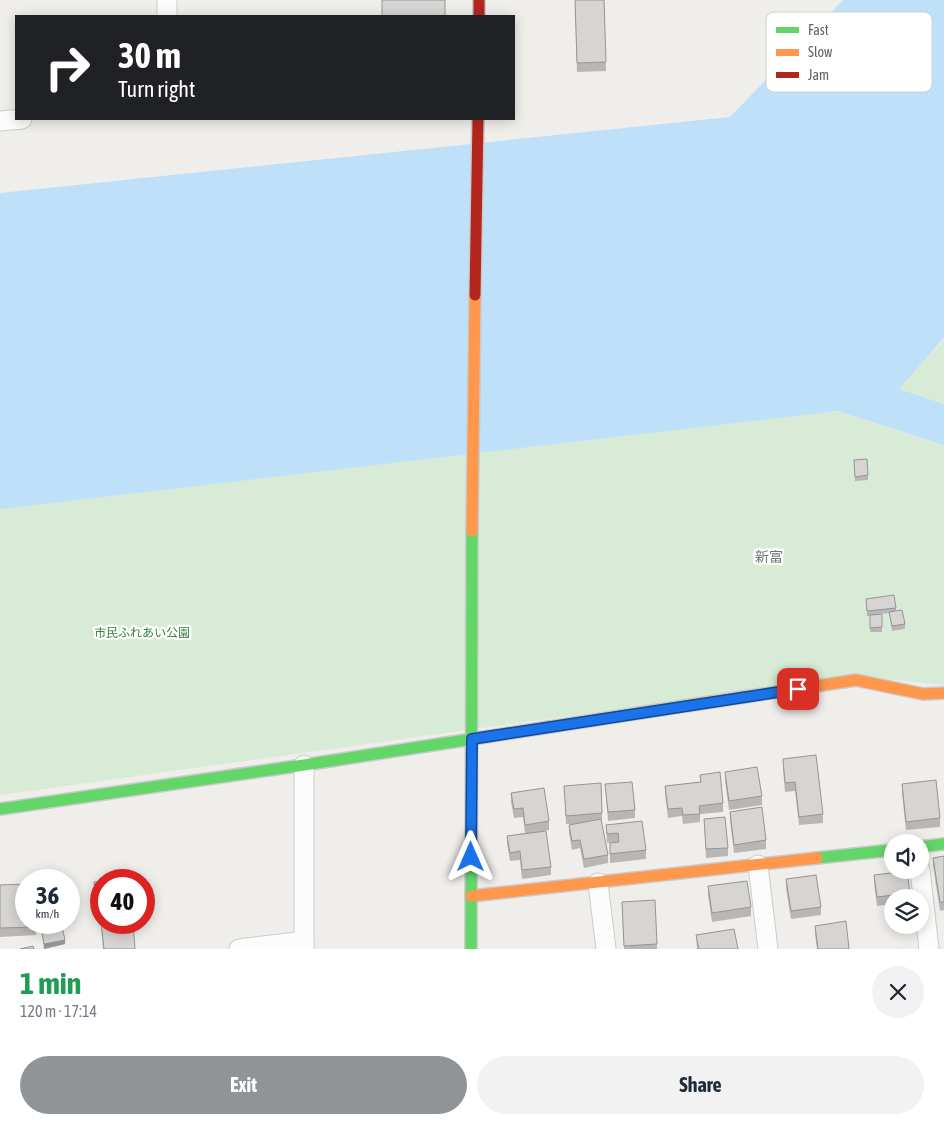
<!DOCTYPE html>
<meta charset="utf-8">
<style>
:root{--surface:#fff;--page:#f2f2f3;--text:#1f2937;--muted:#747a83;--accent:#919496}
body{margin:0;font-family:"Asap Condensed","Noto Sans JP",sans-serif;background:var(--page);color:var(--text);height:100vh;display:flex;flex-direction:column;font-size:19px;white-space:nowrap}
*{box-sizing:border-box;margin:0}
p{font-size:16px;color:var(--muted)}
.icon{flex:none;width:28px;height:28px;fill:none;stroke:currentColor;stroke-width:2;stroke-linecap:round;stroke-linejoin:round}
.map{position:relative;height:949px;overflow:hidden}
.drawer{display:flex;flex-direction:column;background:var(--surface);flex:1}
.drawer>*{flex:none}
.hud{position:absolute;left:15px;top:15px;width:500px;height:105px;border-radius:0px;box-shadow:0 2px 12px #0003;background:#202124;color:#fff;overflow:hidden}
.controls{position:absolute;left:884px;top:834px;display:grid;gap:10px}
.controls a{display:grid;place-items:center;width:45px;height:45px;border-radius:50%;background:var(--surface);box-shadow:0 2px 12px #0003;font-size:25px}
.speed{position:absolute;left:15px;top:869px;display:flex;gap:10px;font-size:25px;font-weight:700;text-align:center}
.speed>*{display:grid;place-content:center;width:65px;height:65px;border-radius:50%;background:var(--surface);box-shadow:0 2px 12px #0003;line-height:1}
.speed small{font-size:12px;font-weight:400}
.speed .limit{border:8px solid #d22;background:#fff;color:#111}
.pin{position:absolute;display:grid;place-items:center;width:42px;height:42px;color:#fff;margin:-21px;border-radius:10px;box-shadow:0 2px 8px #0006}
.me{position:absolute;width:55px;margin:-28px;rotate:0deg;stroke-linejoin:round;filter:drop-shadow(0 0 4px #0008)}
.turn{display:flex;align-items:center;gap:18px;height:105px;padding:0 20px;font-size:22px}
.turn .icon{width:65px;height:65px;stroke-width:2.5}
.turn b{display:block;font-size:35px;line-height:42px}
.round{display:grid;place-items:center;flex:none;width:52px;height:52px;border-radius:26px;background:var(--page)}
.head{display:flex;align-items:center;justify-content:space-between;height:85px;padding:0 20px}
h1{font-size:30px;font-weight:700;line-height:38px;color:#1e9e55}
.cta{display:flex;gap:10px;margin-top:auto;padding:10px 20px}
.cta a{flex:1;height:58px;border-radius:30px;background:var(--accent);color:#fff;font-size:20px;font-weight:700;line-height:58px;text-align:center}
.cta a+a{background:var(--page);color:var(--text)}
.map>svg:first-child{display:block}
.green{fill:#d8ebd6}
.water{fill:#bfe0f9}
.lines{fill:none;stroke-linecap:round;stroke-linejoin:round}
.street-casing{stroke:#cbcccc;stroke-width:21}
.fast-casing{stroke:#cacacb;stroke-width:14}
.slow-casing{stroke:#cacacb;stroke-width:14}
.jam-casing{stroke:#cacacb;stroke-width:14}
.street{stroke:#fdfcfc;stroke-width:19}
.fast{stroke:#63d668;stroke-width:11}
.slow{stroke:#ff974d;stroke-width:11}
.jam{stroke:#b3261e;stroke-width:11}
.wall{fill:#b8b7b5}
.shaded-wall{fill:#969594}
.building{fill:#d6d5d3;stroke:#969594}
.route-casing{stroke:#114b97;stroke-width:12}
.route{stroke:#1a73e8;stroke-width:9}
.labels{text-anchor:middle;stroke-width:4.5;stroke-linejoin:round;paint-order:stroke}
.park-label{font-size:12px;fill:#348238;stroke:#fff}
.neighbourhood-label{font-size:14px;fill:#70757a;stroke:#fff}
.key{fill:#fff;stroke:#cfd0d2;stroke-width:1}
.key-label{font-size:14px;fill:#5f6368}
</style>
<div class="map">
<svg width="944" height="949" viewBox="0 0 944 949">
<rect width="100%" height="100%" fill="#efeeea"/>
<g class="green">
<path d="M 944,340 L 944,404 L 898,389 Z"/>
<path d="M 838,411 L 944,445 L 944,685 L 856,676 L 0,795 L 0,508 Z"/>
</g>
<path class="water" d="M 843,0 L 944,0 L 944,338 L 899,389 L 944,404 L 944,445 L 838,411 L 0,509 L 0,193 L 730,117 Z"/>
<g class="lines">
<g class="street-casing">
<g id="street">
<path d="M 167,16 L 167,0"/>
<path d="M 0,121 L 22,119"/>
<path d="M 758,865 L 768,949"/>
<path d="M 920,870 L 929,949"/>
<path d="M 598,883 L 606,949"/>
<path d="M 239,949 L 304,941"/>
<path d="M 304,949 L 304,765"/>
</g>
</g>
<g class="fast-casing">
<g id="fast">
<path d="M 0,809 L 304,765 L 691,705"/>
<path d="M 920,847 L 944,844"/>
<path d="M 817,858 L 892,850"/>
<path d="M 471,949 L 472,531"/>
</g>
</g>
<g class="slow-casing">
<g id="slow">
<path d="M 472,531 L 475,295"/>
<path d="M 691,705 L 856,680 L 923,694 L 944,693"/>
<path d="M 471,896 L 817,858"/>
</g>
</g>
<g class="jam-casing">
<g id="jam">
<path d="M 479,0 L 479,16"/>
<path d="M 475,295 L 478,119"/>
</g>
</g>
<use href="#street" class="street"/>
<use href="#fast" class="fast"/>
<use href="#slow" class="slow"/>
<use href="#jam" class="jam"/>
</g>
<g class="wall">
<path d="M 575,0 L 604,0 L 606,71 L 577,72 Z"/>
<path d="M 854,460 L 868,475 L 868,480 L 855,481 Z"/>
<path d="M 866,599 L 896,608 L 896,611 L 905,624 L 905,629 L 892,631 L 889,613 L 878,614 L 882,614 L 882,632 L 870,632 L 870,616 L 867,616 Z"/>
<path d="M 783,759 L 823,814 L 823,823 L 799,825 L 795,791 L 785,792 L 783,768 Z"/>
<path d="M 725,772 L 762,796 L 762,805 L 729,810 L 725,781 Z"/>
<path d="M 700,775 L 723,803 L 723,812 L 700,814 L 700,822 L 683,824 L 682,816 L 668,818 L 665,794 L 665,786 L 700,782 Z"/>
<path d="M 605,784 L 635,810 L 635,818 L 608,821 Z"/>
<path d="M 902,784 L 940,818 L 940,827 L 906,830 L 902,793 Z"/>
<path d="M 564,786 L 602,813 L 602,822 L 601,822 L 608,855 L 608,863 L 584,868 L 580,848 L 572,850 L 569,833 L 569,825 L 575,824 L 566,824 Z"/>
<path d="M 511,793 L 549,821 L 549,830 L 532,833 L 551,867 L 551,875 L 522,879 L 520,860 L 510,861 L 507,844 L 507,836 L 525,833 L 523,817 L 514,818 L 511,802 Z"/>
<path d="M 730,812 L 766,840 L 766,849 L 734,853 L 730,820 Z"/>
<path d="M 704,819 L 728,848 L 728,856 L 706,858 Z"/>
<path d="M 606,825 L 646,850 L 646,859 L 610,863 L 610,843 L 618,842 L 607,843 Z"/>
<path d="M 944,856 L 944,910 L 940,911 L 933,866 L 933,858 Z"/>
<path d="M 874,875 L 910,893 L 910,898 L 892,898 L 892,904 L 877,906 L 874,884 Z"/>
<path d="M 786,879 L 821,907 L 821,915 L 791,919 L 786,888 Z"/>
<path d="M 101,881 L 101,922 L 135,949 L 103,949 L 100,914 L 97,914 L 94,890 L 94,882 Z"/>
<path d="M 0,885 L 36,922 L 36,935 L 0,937 Z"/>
<path d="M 708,886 L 751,907 L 751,916 L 712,922 L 708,895 Z"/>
<path d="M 622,902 L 657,944 L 657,949 L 624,949 Z"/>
<path d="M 44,922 L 61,922 L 65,944 L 44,949 L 42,933 L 46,933 Z"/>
<path d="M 815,926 L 849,949 L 817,949 L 815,934 Z"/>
<path d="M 696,935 L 738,949 L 697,949 Z"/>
</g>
<path class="shaded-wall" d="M 65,940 L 65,944 L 44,949 L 44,944 Z"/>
<g class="building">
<rect x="382" y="0" width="63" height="16"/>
<path d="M 575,0 L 604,0 L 606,62 L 577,63 Z"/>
<path d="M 867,459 L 868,475 L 855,477 L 854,460 Z"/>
<path d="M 894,595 L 896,608 L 867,611 L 866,599 Z"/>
<path d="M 902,610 L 905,624 L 892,626 L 889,612 Z"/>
<path d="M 882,614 L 882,627 L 870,628 L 870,615 Z"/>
<path d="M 816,755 L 823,814 L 799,817 L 795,782 L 785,783 L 783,759 Z"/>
<path d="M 757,767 L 762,796 L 729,801 L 725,772 Z"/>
<path d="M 720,772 L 723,803 L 699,806 L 700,814 L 683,815 L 682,808 L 668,809 L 665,786 L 701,782 L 700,775 Z"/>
<path d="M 936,780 L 940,818 L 906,822 L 902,784 Z"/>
<path d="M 632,782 L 635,810 L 608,812 L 605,784 Z"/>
<path d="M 601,783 L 602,813 L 566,816 L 564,786 Z"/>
<path d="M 544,788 L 549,821 L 525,825 L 523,808 L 514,809 L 511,793 Z"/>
<path d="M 762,807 L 766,840 L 734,845 L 730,812 Z"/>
<path d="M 725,817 L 728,848 L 706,849 L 704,819 Z"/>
<path d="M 601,819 L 608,855 L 584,859 L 580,840 L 572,841 L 569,825 Z"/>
<path d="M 642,821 L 646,850 L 610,854 L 610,843 L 619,842 L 618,833 L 607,834 L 606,825 Z"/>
<path d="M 546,831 L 551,867 L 522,870 L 520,851 L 510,853 L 507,836 Z"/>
<path d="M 944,856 L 944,902 L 940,902 L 933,858 Z"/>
<path d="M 907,871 L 910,893 L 877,897 L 874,875 Z"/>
<path d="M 816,875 L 821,907 L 791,911 L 786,879 Z"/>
<path d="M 122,877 L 122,880 L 105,880 Z"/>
<path d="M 101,881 L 101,905 L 97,906 L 94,882 Z"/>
<path d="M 747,881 L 751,907 L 712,913 L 708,886 Z"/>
<path d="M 26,884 L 26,922 L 36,922 L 36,927 L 0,928 L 0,885 Z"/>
<path d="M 655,900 L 657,944 L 624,946 L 622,902 Z"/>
<path d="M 846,921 L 849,949 L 818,949 L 815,926 Z"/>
<path d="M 45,922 L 61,922 L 65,940 L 44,944 L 42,933 L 47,933 Z"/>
<path d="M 101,922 L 133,922 L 135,949 L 104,949 Z"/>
<path d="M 734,929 L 738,949 L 699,949 L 696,935 Z"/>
<path d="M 33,946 L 34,949 L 20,949 Z"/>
</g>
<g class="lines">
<g class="route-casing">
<path id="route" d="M 471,857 L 472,739 L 798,689"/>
</g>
<use href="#route" class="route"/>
</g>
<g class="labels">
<g class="park-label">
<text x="142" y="637">市民ふれあい公園</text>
</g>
<g class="neighbourhood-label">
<text x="769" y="562">新富</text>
</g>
</g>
<rect x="766" y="12" width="166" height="80" rx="8" class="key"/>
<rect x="776" y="27" width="23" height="6" fill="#63d668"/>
<rect x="776" y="49" width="23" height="7" fill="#ff974d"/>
<rect x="776" y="72" width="23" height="6" fill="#b3261e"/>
<g class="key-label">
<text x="808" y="35">Fast</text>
<text x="808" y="57">Slow</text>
<text x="808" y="80">Jam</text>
</g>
</svg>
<div class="controls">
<a><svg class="icon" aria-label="sound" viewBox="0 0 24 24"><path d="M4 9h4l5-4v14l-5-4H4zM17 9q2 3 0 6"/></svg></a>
<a><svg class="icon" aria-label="layers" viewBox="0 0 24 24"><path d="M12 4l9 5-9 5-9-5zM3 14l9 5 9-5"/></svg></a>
</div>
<div class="speed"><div>36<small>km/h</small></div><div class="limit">40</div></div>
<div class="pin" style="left:798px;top:689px;background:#d93025"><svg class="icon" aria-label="arrive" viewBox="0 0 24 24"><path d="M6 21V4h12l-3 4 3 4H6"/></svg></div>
<svg class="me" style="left:471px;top:857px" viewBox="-20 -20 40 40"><path d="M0-17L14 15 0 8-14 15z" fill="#1a73e8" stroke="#fff" stroke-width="4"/></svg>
<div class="hud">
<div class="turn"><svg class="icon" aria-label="right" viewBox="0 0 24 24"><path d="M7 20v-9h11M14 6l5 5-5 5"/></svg><div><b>30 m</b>Turn right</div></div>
</div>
</div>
<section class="drawer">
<div class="head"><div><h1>1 min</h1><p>120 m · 17:14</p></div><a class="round"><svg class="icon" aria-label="close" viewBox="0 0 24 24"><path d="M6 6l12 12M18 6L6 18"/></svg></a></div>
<div class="cta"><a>Exit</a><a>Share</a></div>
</section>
